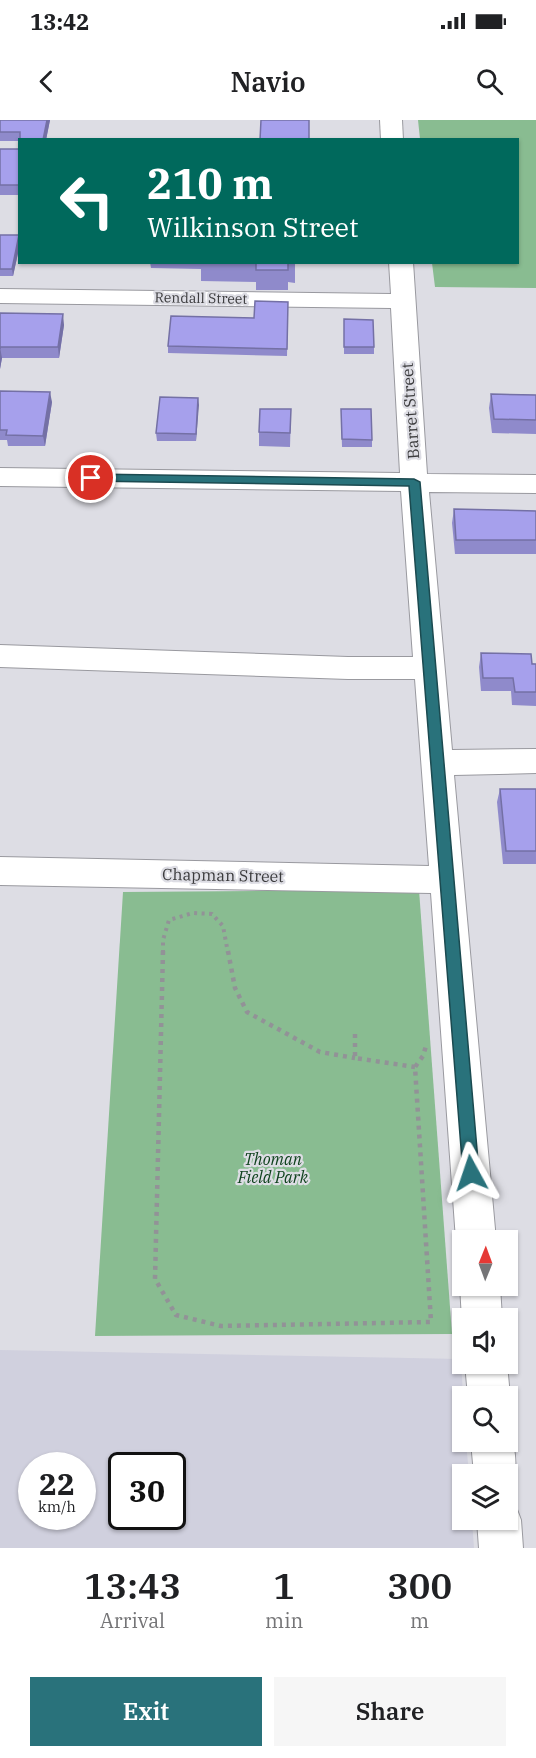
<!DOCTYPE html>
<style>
:root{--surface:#fff;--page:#f6f6f6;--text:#202124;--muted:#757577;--accent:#29727b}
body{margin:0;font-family:"IBM Plex Serif",serif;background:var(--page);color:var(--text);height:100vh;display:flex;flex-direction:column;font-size:22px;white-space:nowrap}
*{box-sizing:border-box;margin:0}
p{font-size:20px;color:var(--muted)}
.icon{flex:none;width:33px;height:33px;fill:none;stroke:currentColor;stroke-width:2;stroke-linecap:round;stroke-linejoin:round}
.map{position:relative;height:1428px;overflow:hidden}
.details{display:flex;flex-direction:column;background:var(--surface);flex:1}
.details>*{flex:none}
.guide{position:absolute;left:18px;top:18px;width:501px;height:126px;border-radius:0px;box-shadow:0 2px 4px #0004;background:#00695c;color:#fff;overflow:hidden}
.needle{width:39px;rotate:1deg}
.tools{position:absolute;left:452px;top:1110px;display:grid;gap:12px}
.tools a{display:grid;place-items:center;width:66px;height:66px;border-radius:0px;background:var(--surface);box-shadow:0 2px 4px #0004;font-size:30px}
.speed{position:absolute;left:18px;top:1332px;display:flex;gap:12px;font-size:30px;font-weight:700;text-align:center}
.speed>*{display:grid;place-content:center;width:78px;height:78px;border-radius:50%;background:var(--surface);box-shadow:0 2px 4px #0004;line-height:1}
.speed small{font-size:15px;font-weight:400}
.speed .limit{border:3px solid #111;border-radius:9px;background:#fff;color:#111}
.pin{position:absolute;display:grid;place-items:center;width:51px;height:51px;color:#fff;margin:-26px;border:3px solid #fff;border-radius:50%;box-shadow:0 2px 6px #0007}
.me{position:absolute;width:66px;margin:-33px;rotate:355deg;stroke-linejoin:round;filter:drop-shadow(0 0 4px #0008)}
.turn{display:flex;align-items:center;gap:21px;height:126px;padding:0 30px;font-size:27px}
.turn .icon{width:78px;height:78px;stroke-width:2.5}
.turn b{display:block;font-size:42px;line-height:51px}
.eta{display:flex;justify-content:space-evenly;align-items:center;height:102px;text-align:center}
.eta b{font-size:36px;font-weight:600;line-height:42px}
.button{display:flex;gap:12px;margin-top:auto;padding:12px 30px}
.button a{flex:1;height:69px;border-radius:0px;background:var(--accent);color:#fff;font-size:24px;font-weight:600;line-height:69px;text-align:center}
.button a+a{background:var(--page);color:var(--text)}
.status{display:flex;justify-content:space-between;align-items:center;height:42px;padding:0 30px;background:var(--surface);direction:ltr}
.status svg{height:16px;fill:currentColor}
header{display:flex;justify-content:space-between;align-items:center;height:78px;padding:0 30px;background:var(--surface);font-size:27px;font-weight:600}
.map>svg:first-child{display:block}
.built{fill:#d0d0de;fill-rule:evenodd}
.green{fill:#89bc91}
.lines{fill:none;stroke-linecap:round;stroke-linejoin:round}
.minor-casing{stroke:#99999f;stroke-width:2}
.path-far1{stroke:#929297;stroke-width:4;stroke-dasharray:3 4.5;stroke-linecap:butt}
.path{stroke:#929297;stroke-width:4.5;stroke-dasharray:4 5;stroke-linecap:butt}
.minor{fill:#fff;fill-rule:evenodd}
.wall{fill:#8f8acb}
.shaded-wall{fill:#7470a5}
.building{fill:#a6a0ec;stroke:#7470a5;stroke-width:1.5}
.route{fill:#29727b;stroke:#1b4a50;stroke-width:1.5}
.labels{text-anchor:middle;stroke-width:4.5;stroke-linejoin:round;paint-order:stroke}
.far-street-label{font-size:14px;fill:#3b3b3d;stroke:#dddde4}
.street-label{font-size:16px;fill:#3b3b3d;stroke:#dddde4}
.park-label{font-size:16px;font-style:italic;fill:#0f421d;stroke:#dddde4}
</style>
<div class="status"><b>13:42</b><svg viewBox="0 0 49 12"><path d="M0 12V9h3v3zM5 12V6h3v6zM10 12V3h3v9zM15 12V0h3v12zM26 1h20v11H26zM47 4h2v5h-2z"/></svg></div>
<header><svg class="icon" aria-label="back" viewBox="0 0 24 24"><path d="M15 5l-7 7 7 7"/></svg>Navio<svg class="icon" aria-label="search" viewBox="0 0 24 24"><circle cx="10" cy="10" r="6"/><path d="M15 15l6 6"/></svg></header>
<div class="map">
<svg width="536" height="1428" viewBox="0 0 536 1428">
<rect width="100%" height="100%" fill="#dddde4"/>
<path class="built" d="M 0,1230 L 461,1239 L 463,1276 L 462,1322 L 466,1322 L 469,1354 L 462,1354 L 462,1400 L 472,1400 L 474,1428 L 0,1428 ZM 32,1346 L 82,1346 L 82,1396 L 32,1396 ZM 122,1346 L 172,1346 L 172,1396 L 122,1396 Z"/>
<g class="green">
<path d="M 418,0 L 536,0 L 536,168 L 435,167 L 432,143 L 518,142 L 518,20 L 420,19 Z"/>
<path d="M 419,770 L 452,1214 L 95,1216 L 123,772 Z"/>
</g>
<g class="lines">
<g class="minor-casing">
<g id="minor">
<path d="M 380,0 L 402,0 L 403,20 L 381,20 Z"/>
<path d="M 389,142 L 413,142 L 427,354 L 536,355 L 536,373 L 429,372 L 452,630 L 536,629 L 536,653 L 454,655 L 496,1120 L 462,1120 L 462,1133 L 456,1120 L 431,773 L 0,765 L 0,737 L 429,746 L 415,559 L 348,559 L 0,547 L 0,525 L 348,537 L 413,537 L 401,371 L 0,366 L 0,348 L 400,353 L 391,188 L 0,183 L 0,169 L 391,174 Z"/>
<path d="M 462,1161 L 462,1166 L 500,1166 L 502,1198 L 462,1199 L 460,1166 Z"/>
<path d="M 465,1244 L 507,1244 L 510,1276 L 507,1283 L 507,1276 L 468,1276 Z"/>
<path d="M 507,1307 C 516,1327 519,1348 510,1369 L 507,1371 L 507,1354 L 474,1354 L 471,1322 L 507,1322 Z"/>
<path d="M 507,1381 L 515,1384 L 521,1400 L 523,1428 L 479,1428 L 477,1400 L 507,1400 Z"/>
</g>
</g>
<path class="path-far1" d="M 163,833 L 163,820 L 169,800 L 193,793 L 212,794 L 223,806 L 228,833"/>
<g class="path">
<path d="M 163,831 L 155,1159 L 176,1195 L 221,1206 L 431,1202 L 415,947 L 423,936 L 426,926"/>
<path d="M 228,831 L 235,868 L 247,892 L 320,932 L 355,938"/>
<path d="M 355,914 L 355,938 L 415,947"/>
</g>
<use href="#minor" class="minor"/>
</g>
<g class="wall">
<path d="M 0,0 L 50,0 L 46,20 L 20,20 L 20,21 L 0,21 Z"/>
<rect x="0" y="29" width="20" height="46"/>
<path d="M 0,115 L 19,115 L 20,124 L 13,156 L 0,156 Z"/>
<path d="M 150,142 L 295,142 L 295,163 L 288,162 L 288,170 L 256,170 L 256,162 L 201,161 L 201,149 L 151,148 Z"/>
<path d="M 288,182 L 287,236 L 168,233 L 168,226 L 254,198 Z"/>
<path d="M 0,193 L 64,205 L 59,238 L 2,238 L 0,249 Z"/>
<path d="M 344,199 L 374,227 L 374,234 L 344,234 Z"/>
<path d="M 0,271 L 52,282 L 45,326 L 8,326 L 7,320 L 0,320 Z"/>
<path d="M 491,274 L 536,275 L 536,314 L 492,313 L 489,288 Z"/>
<path d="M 198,278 L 196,321 L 157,321 L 156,313 Z"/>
<path d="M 291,289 L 290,327 L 259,326 L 259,312 Z"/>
<path d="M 341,289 L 372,320 L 372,327 L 342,327 Z"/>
<path d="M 454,389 L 536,391 L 536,434 L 455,434 L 452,403 Z"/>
<path d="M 481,533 L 536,544 L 536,586 L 512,585 L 511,571 L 481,571 L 479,547 Z"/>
<path d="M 500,669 L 536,669 L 536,744 L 503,744 L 497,682 Z"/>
</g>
<g class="shaded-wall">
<path d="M 47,0 L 50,0 L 46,20 L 43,20 Z"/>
<path d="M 19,115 L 20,124 L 13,156 L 12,149 Z"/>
<path d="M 63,194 L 64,205 L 59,238 L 58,227 Z"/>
<path d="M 0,227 L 2,238 L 0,249 Z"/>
<path d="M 50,272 L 52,282 L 45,326 L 43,316 Z"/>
<path d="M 198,278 L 199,285 L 196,321 L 196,314 Z"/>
</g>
<g class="building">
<path d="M 0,0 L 47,0 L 43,20 L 20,20 L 20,12 L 0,12 Z"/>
<path d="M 261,0 L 309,0 L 309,20 L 260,20 Z"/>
<rect x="0" y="29" width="20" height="36"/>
<path d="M 0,115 L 19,115 L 12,149 L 0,149 Z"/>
<rect x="256" y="142" width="32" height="8"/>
<path d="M 255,181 L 288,182 L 287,229 L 168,226 L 171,196 L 254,198 Z"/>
<path d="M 0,193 L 63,194 L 58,227 L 0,227 L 0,229 Z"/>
<path d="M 344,199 L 373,200 L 374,227 L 344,227 Z"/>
<path d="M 0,271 L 50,272 L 43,316 L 6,315 L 7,310 L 0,310 Z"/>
<path d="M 491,274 L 536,275 L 536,300 L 494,299 Z"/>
<path d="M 160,277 L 198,278 L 196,314 L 156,313 Z"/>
<path d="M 260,289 L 291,289 L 290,313 L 259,312 Z"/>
<path d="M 341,289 L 371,289 L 372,320 L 342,319 Z"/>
<path d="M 454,389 L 536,391 L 536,420 L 456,420 Z"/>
<path d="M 481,533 L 531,534 L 532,544 L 536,544 L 536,572 L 515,572 L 513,558 L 483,558 Z"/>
<path d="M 500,669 L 536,669 L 536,731 L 506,731 Z"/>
</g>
<path class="route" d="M 91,354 L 414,359 L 420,362 L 479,1053 L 476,1058 L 471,1060 L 465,1058 L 463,1053 L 409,366 L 87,361 L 86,358 Z"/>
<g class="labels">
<g class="far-street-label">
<text transform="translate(201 178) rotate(1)" y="5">Rendall Street</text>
</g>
<g class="street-label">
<text transform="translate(410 291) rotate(-94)" y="6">Barret Street</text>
<text transform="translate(223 755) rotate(1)" y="6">Chapman Street</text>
</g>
<g class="park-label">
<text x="273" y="1045">Thoman<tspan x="273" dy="18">Field Park</tspan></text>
</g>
</g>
</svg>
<div class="tools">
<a><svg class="needle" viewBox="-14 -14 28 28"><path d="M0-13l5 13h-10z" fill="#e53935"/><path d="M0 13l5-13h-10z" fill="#757577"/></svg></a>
<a><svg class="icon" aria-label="sound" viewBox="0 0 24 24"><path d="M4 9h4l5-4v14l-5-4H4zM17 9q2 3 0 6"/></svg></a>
<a><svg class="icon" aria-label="search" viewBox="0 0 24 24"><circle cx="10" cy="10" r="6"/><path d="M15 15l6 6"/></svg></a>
<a><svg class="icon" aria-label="layers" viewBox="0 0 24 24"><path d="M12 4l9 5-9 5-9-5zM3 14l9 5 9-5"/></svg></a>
</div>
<div class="speed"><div>22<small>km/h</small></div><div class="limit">30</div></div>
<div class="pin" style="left:91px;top:358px;background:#d93025"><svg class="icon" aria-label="arrive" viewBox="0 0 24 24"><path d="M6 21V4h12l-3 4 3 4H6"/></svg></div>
<svg class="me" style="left:471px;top:1053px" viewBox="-20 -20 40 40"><path d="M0-17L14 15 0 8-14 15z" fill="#29727b" stroke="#fff" stroke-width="4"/></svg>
<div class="guide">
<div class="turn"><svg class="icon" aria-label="left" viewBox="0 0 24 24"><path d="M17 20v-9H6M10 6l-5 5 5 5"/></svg><div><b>210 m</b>Wilkinson Street</div></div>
</div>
</div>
<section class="details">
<div class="eta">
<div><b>13:43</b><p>Arrival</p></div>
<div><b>1</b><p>min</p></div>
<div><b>300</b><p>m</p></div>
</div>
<div class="button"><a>Exit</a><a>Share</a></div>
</section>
